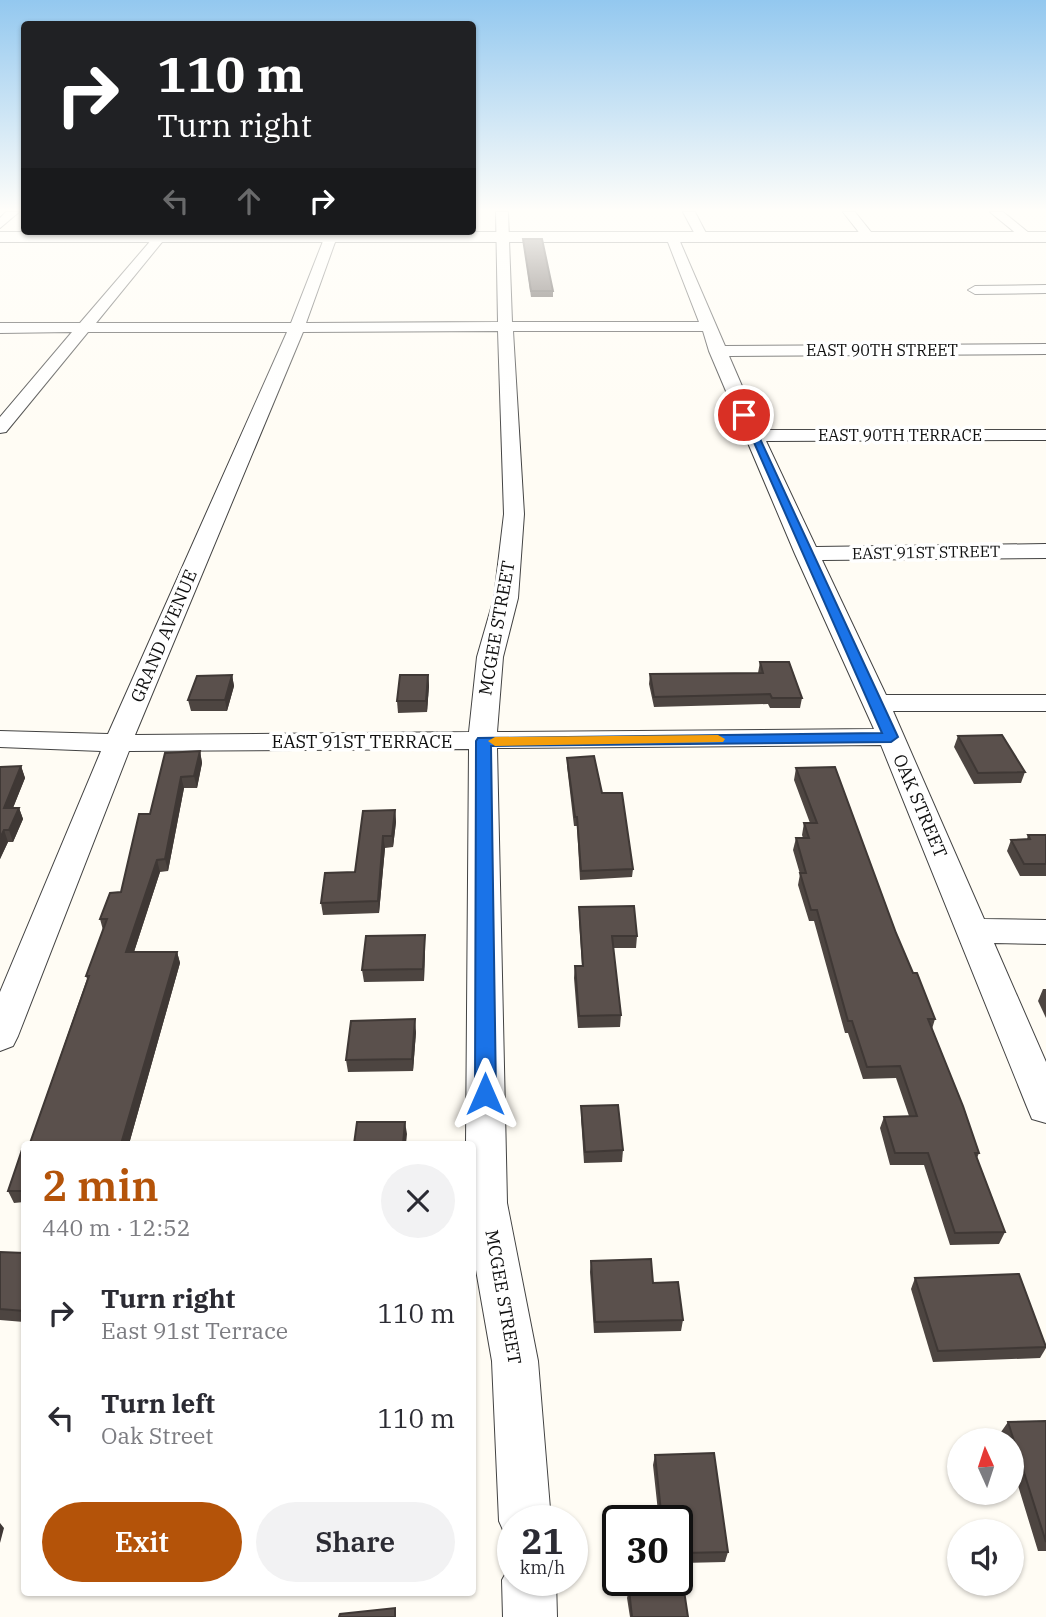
<!DOCTYPE html>
<meta charset="utf-8">
<style>
:root{--surface:#fff;--page:#f2f2f3;--text:#2b2b33;--muted:#7c7c81;--accent:#b45309}
body{margin:0;font-family:"IBM Plex Serif",serif;background:var(--page);color:var(--text);height:100vh;display:flex;flex-direction:column;font-size:26px;white-space:nowrap}
*{box-sizing:border-box;margin:0}
p{font-size:23px;color:var(--muted)}
.icon{flex:none;width:38px;height:38px;fill:none;stroke:currentColor;stroke-width:2;stroke-linecap:round;stroke-linejoin:round}
.map{position:relative;flex:1;overflow:hidden}
.drawer{position:absolute;left:21px;top:1141px;width:455px;height:455px;display:flex;flex-direction:column;background:var(--surface);border-radius:7px;box-shadow:0 2px 5px #0004}
.drawer>*{flex:none}
.banner{position:absolute;left:21px;top:21px;width:455px;height:214px;border-radius:7px;box-shadow:0 2px 5px #0004;background:#202124;color:#fff;overflow:hidden}
.needle{width:46px;rotate:357deg}
.fabs{position:absolute;left:947px;top:1428px;display:grid;gap:14px}
.fabs a{display:grid;place-items:center;width:77px;height:77px;border-radius:50%;background:var(--surface);box-shadow:0 2px 5px #0004;font-size:35px}
.speed{position:absolute;left:497px;top:1505px;display:flex;gap:14px;font-size:35px;font-weight:700;text-align:center}
.speed>*{display:grid;place-content:center;width:91px;height:91px;border-radius:50%;background:var(--surface);box-shadow:0 2px 5px #0004;line-height:1}
.speed small{font-size:18px;font-weight:400}
.speed .limit{border:4px solid #111;border-radius:10px;background:#fff;color:#111}
.pin{position:absolute;display:grid;place-items:center;width:60px;height:60px;color:#fff;margin:-30px;border:4px solid #fff;border-radius:50%;box-shadow:0 2px 7px #0007}
.me{position:absolute;width:77px;margin:-38px;rotate:0deg;stroke-linejoin:round;filter:drop-shadow(0 0 5px #0008)}
.turn{display:flex;align-items:center;gap:24px;height:147px;padding:0 21px;font-size:32px}
.turn .icon{width:91px;height:91px;stroke-width:2.5}
.turn b{display:block;font-size:49px;line-height:60px}
.lanes{display:flex;align-items:center;height:66px;padding:0 21px;background:#0003;justify-content:center;gap:35px;direction:ltr}
.lanes .off{opacity:.35}
.round{display:grid;place-items:center;flex:none;width:74px;height:74px;border-radius:37px;background:var(--page)}
.summary{display:flex;align-items:center;justify-content:space-between;height:119px;padding:0 21px}
h1{font-size:42px;font-weight:600;line-height:52px;color:var(--accent)}
.primary-button{display:flex;gap:14px;margin-top:auto;padding:14px 21px}
.primary-button a{flex:1;height:80px;border-radius:42px;background:var(--accent);color:#fff;font-size:28px;font-weight:600;line-height:80px;text-align:center}
.primary-button a+a{background:var(--page);color:var(--text)}
ul{padding:0;list-style:none}
li{display:flex;align-items:center;gap:21px;height:105px;padding:0 21px}
li div{flex:1}
li b{display:block;font-size:26px}
li em{font-style:normal}
.map>svg:first-child{display:block}
.lines{fill:none;stroke-linecap:round;stroke-linejoin:round}
.minor-casing{stroke:#434343;stroke-width:2}
.tertiary-casing{stroke:#434343;stroke-width:2}
.minor{fill:#fff;fill-rule:evenodd}
.tertiary{fill:#fff;fill-rule:evenodd}
.wall{fill:#4d4541}
.shaded-wall{fill:#3f3835}
.building{fill:#5a504c;stroke:#3f3835;stroke-width:2}
.route{fill:#1a73e8;stroke:#114b97;stroke-width:2}
.slow{fill:#f59e0b}
.labels{text-anchor:middle;stroke-width:7;stroke-linejoin:round;paint-order:stroke}
.far-street-label{font-size:16px;fill:#101010;stroke:#fff}
.street-label{font-size:18px;fill:#101010;stroke:#fff}
</style>
<div class="map">
<svg width="1046" height="1617" viewBox="0 0 1046 1617">
<rect width="100%" height="100%" fill="#fffcf4"/>
<g class="lines">
<g class="minor-casing">
<g id="minor">
<path d="M 6,212 L 19,212 L 0,228 L 0,218 Z"/>
<path d="M 496,212 L 508,212 L 512,322 L 699,322 L 666,237 L 672,233 L 678,237 L 725,346 L 1046,344 L 1046,354 L 729,356 L 761,430 L 1046,430 L 1046,440 L 766,441 L 816,547 L 1046,544 L 1046,558 L 822,560 L 886,695 L 1046,695 L 1046,711 L 893,711 L 984,919 L 1046,920 L 1046,944 L 994,943 L 1046,1062 L 1046,1123 L 1032,1119 L 1027,1107 L 881,745 L 497,748 L 507,1203 L 538,1361 L 551,1521 L 513,1521 L 513,1542 L 507,1539 L 499,1521 L 492,1361 L 472,1247 L 472,1144 L 466,1144 L 469,749 L 129,751 L 18,1036 L 13,1046 L 0,1051 L 0,992 L 101,751 L 0,747 L 0,731 L 108,734 L 287,332 L 88,332 L 6,432 L 0,433 L 0,417 L 72,332 L 0,333 L 0,323 L 80,323 L 159,231 L 171,231 L 96,323 L 291,323 L 327,231 L 339,231 L 306,323 L 498,322 ZM 498,331 L 504,514 L 494,598 L 477,657 L 469,732 L 135,735 L 303,332 ZM 513,331 L 703,331 L 709,351 L 795,554 L 874,729 L 497,732 L 503,657 L 518,598 L 524,514 Z"/>
<path d="M 683,212 L 695,212 L 708,237 L 706,240 L 698,240 Z"/>
<path d="M 843,212 L 855,212 L 875,237 L 873,240 L 865,240 Z"/>
<path d="M 990,212 L 1003,212 L 1034,237 L 1024,240 Z"/>
<path d="M 1046,285 L 1046,293 L 975,294 L 968,290 L 975,286 Z"/>
<path d="M 513,1560 L 513,1580 L 556,1580 L 557,1617 L 503,1617 L 502,1580 Z"/>
</g>
</g>
<g class="tertiary-casing">
<rect id="tertiary" x="0" y="232" width="1046" height="10"/>
</g>
<use href="#minor" class="minor"/>
<use href="#tertiary" class="tertiary"/>
</g>
<g class="wall">
<path d="M 523,239 L 553,291 L 553,297 L 531,297 Z"/>
<path d="M 760,662 L 802,698 L 800,708 L 770,708 L 768,704 L 654,707 L 649,684 L 650,674 L 758,673 Z"/>
<path d="M 232,675 L 234,686 L 227,711 L 191,711 L 188,700 Z"/>
<path d="M 428,675 L 429,686 L 427,712 L 398,713 L 397,701 Z"/>
<path d="M 958,736 L 1025,772 L 1021,783 L 974,784 L 954,747 Z"/>
<path d="M 200,751 L 202,763 L 197,788 L 184,788 L 168,871 L 160,872 L 134,952 L 177,952 L 180,963 L 129,1144 L 24,1144 L 24,1202 L 14,1203 L 8,1191 L 24,1144 L 30,1143 L 87,979 L 86,976 L 103,930 L 100,919 L 110,893 L 121,892 L 139,814 L 150,814 L 165,753 Z"/>
<path d="M 567,758 L 602,793 L 633,869 L 632,877 L 580,880 L 577,826 L 574,826 L 567,766 Z"/>
<path d="M 21,766 L 25,778 L 13,808 L 19,808 L 23,819 L 13,842 L 8,842 L 0,859 L 0,767 Z"/>
<path d="M 796,768 L 896,933 L 913,973 L 935,1019 L 932,1029 L 979,1153 L 977,1158 L 1005,1232 L 999,1244 L 950,1245 L 924,1165 L 890,1165 L 880,1128 L 884,1117 L 909,1116 L 896,1078 L 863,1079 L 848,1033 L 845,1033 L 814,921 L 809,921 L 798,885 L 800,874 L 793,850 L 796,838 L 803,838 L 802,835 L 804,823 L 810,823 L 794,780 Z"/>
<path d="M 395,810 L 396,822 L 393,847 L 385,848 L 379,913 L 323,915 L 321,903 L 355,872 Z"/>
<path d="M 1028,835 L 1046,835 L 1046,876 L 1020,876 L 1007,851 L 1011,840 L 1027,839 Z"/>
<path d="M 579,907 L 637,936 L 636,948 L 613,948 L 621,1015 L 620,1027 L 578,1028 L 574,978 L 575,966 L 582,966 L 579,919 Z"/>
<path d="M 425,947 L 424,981 L 364,982 L 362,970 Z"/>
<path d="M 1043,989 L 1046,989 L 1046,1018 L 1038,1001 Z"/>
<path d="M 416,1032 L 413,1071 L 348,1072 L 346,1060 Z"/>
<path d="M 581,1106 L 623,1150 L 622,1162 L 584,1163 L 581,1118 Z"/>
<path d="M 0,1252 L 24,1253 L 24,1322 L 0,1320 Z"/>
<path d="M 591,1261 L 653,1283 L 683,1320 L 681,1331 L 594,1333 L 590,1272 Z"/>
<path d="M 915,1278 L 1046,1345 L 1046,1348 L 1040,1358 L 933,1362 L 911,1289 Z"/>
<path d="M 1046,1421 L 1046,1551 L 1038,1551 L 1012,1466 L 1012,1440 L 1003,1440 L 1001,1432 L 1008,1422 Z"/>
<path d="M 655,1455 L 728,1552 L 725,1562 L 682,1563 L 679,1538 L 677,1538 L 677,1521 L 659,1521 L 653,1465 Z"/>
<path d="M 629,1589 L 688,1617 L 630,1617 L 627,1598 Z"/>
</g>
<g class="shaded-wall">
<path d="M 232,675 L 234,686 L 227,711 L 225,700 Z"/>
<path d="M 428,675 L 429,686 L 427,712 L 426,701 Z"/>
<path d="M 200,751 L 202,763 L 197,788 L 194,776 Z"/>
<path d="M 21,766 L 25,778 L 8,820 L 4,808 Z"/>
<path d="M 181,777 L 184,788 L 168,871 L 165,859 Z"/>
<path d="M 19,808 L 23,819 L 13,842 L 9,830 Z"/>
<path d="M 395,810 L 396,822 L 393,847 L 392,836 Z"/>
<path d="M 4,830 L 8,842 L 0,859 L 0,838 Z"/>
<path d="M 383,836 L 385,848 L 379,913 L 378,901 Z"/>
<path d="M 157,860 L 160,872 L 130,964 L 126,952 Z"/>
<path d="M 425,935 L 425,947 L 424,981 L 423,969 Z"/>
<path d="M 177,952 L 180,963 L 129,1144 L 121,1144 Z"/>
<path d="M 415,1019 L 416,1032 L 413,1071 L 412,1059 Z"/>
<path d="M 405,1122 L 407,1134 L 406,1144 L 403,1144 Z"/>
<path d="M 0,1523 L 4,1528 L 0,1543 Z"/>
</g>
<g class="building">
<path d="M 523,239 L 542,239 L 553,291 L 531,291 Z"/>
<path d="M 760,662 L 789,662 L 802,698 L 772,698 L 770,694 L 654,697 L 650,674 L 763,673 Z"/>
<path d="M 232,675 L 225,700 L 188,700 L 197,676 Z"/>
<path d="M 400,675 L 428,675 L 426,701 L 397,701 Z"/>
<path d="M 1002,735 L 1025,772 L 978,773 L 958,736 Z"/>
<path d="M 200,751 L 194,776 L 181,777 L 165,859 L 157,860 L 126,952 L 177,952 L 121,1144 L 24,1144 L 24,1191 L 8,1191 L 24,1144 L 30,1143 L 89,976 L 86,976 L 107,919 L 100,919 L 110,893 L 121,892 L 139,814 L 150,814 L 165,753 Z"/>
<path d="M 594,756 L 602,793 L 622,793 L 633,869 L 581,871 L 577,817 L 575,817 L 567,758 Z"/>
<path d="M 21,766 L 4,808 L 19,808 L 9,830 L 4,830 L 0,838 L 0,767 Z"/>
<path d="M 835,767 L 896,933 L 913,973 L 917,973 L 935,1019 L 928,1019 L 963,1106 L 979,1153 L 975,1153 L 1005,1232 L 955,1233 L 928,1153 L 895,1153 L 884,1117 L 917,1116 L 900,1066 L 867,1067 L 852,1021 L 848,1021 L 817,910 L 811,910 L 800,873 L 806,873 L 796,838 L 809,838 L 804,823 L 817,823 L 796,768 Z"/>
<path d="M 395,810 L 392,836 L 383,836 L 378,901 L 321,903 L 325,873 L 355,872 L 363,811 Z"/>
<path d="M 1028,835 L 1046,835 L 1046,864 L 1024,864 L 1011,840 L 1030,839 Z"/>
<path d="M 634,906 L 637,936 L 612,936 L 621,1015 L 579,1016 L 575,966 L 583,966 L 579,907 Z"/>
<path d="M 425,935 L 423,969 L 362,970 L 366,936 Z"/>
<path d="M 415,1019 L 412,1059 L 346,1060 L 351,1021 Z"/>
<path d="M 618,1105 L 623,1150 L 585,1152 L 581,1106 Z"/>
<path d="M 357,1122 L 405,1122 L 403,1144 L 354,1144 Z"/>
<path d="M 0,1252 L 24,1253 L 24,1311 L 0,1309 Z"/>
<path d="M 651,1259 L 653,1283 L 678,1282 L 683,1320 L 595,1322 L 591,1261 Z"/>
<path d="M 1019,1274 L 1046,1347 L 938,1351 L 915,1278 Z"/>
<path d="M 1046,1421 L 1046,1542 L 1008,1422 Z"/>
<path d="M 714,1453 L 728,1552 L 684,1553 L 681,1528 L 677,1528 L 677,1521 L 662,1521 L 655,1455 Z"/>
<path d="M 683,1584 L 688,1617 L 632,1617 L 629,1589 Z"/>
<path d="M 395,1608 L 395,1617 L 339,1617 L 340,1614 Z"/>
</g>
<linearGradient id="sky" x2="0" y2="1"><stop stop-color="#93c8ef"/><stop offset="0.48" stop-color="#fffefa"/><stop offset="1" stop-color="#fffefa" stop-opacity="0"/></linearGradient>
<rect width="1046" height="438" fill="url(#sky)"/>
<path class="route" d="M 741,413 L 749,415 L 898,737 L 891,742 L 491,746 L 496,1094 L 493,1101 L 485,1103 L 478,1101 L 475,1094 L 476,741 L 478,738 L 882,733 Z"/>
<path class="slow" d="M 718,735 L 725,739 L 723,742 L 495,746 L 488,741 L 495,737 Z"/>
<g class="labels">
<g class="far-street-label">
<text x="882" y="356">EAST 90TH STREET</text>
<text x="900" y="441">EAST 90TH TERRACE</text>
<text transform="translate(926 552) rotate(-1)" y="6">EAST 91ST STREET</text>
</g>
<g class="street-label">
<text transform="translate(497 628) rotate(-80)" y="6">MCGEE STREET</text>
<text transform="translate(164 636) rotate(-67)" y="6">GRAND AVENUE</text>
<text x="362" y="748">EAST 91ST TERRACE</text>
<text transform="translate(920 806) rotate(67)" y="6">OAK STREET</text>
<text transform="translate(503 1297) rotate(80)" y="6">MCGEE STREET</text>
</g>
</g>
</svg>
<div class="fabs">
<a><svg class="needle" viewBox="-14 -14 28 28"><path d="M0-13l5 13h-10z" fill="#e53935"/><path d="M0 13l5-13h-10z" fill="#7c7c81"/></svg></a>
<a><svg class="icon" aria-label="sound" viewBox="0 0 24 24"><path d="M4 9h4l5-4v14l-5-4H4zM17 9q2 3 0 6"/></svg></a>
</div>
<div class="speed"><div>21<small>km/h</small></div><div class="limit">30</div></div>
<div class="pin" style="left:744px;top:415px;background:#d93025"><svg class="icon" aria-label="arrive" viewBox="0 0 24 24"><path d="M6 21V4h12l-3 4 3 4H6"/></svg></div>
<svg class="me" style="left:485px;top:1094px" viewBox="-20 -20 40 40"><path d="M0-17L14 15 0 8-14 15z" fill="#1a73e8" stroke="#fff" stroke-width="4"/></svg>
<div class="banner">
<div class="turn"><svg class="icon" aria-label="right" viewBox="0 0 24 24"><path d="M7 20v-9h11M14 6l5 5-5 5"/></svg><div><b>110 m</b>Turn right</div></div>
<div class="lanes"><svg class="icon off" aria-label="left" viewBox="0 0 24 24"><path d="M17 20v-9H6M10 6l-5 5 5 5"/></svg><svg class="icon off" aria-label="ahead" viewBox="0 0 24 24"><path d="M12 20V5M6 11l6-6 6 6"/></svg><svg class="icon" aria-label="right" viewBox="0 0 24 24"><path d="M7 20v-9h11M14 6l5 5-5 5"/></svg></div>
</div>
<section class="drawer">
<div class="summary"><div><h1>2 min</h1><p>440 m · 12:52</p></div><a class="round"><svg class="icon" aria-label="close" viewBox="0 0 24 24"><path d="M6 6l12 12M18 6L6 18"/></svg></a></div>
<ul>
<li><svg class="icon" aria-label="right" viewBox="0 0 24 24"><path d="M7 20v-9h11M14 6l5 5-5 5"/></svg><div><b>Turn right</b><p>East 91st Terrace</p></div><em>110 m</em></li>
<li><svg class="icon" aria-label="left" viewBox="0 0 24 24"><path d="M17 20v-9H6M10 6l-5 5 5 5"/></svg><div><b>Turn left</b><p>Oak Street</p></div><em>110 m</em></li>
</ul>
<div class="primary-button"><a>Exit</a><a>Share</a></div>
</section>
</div>
